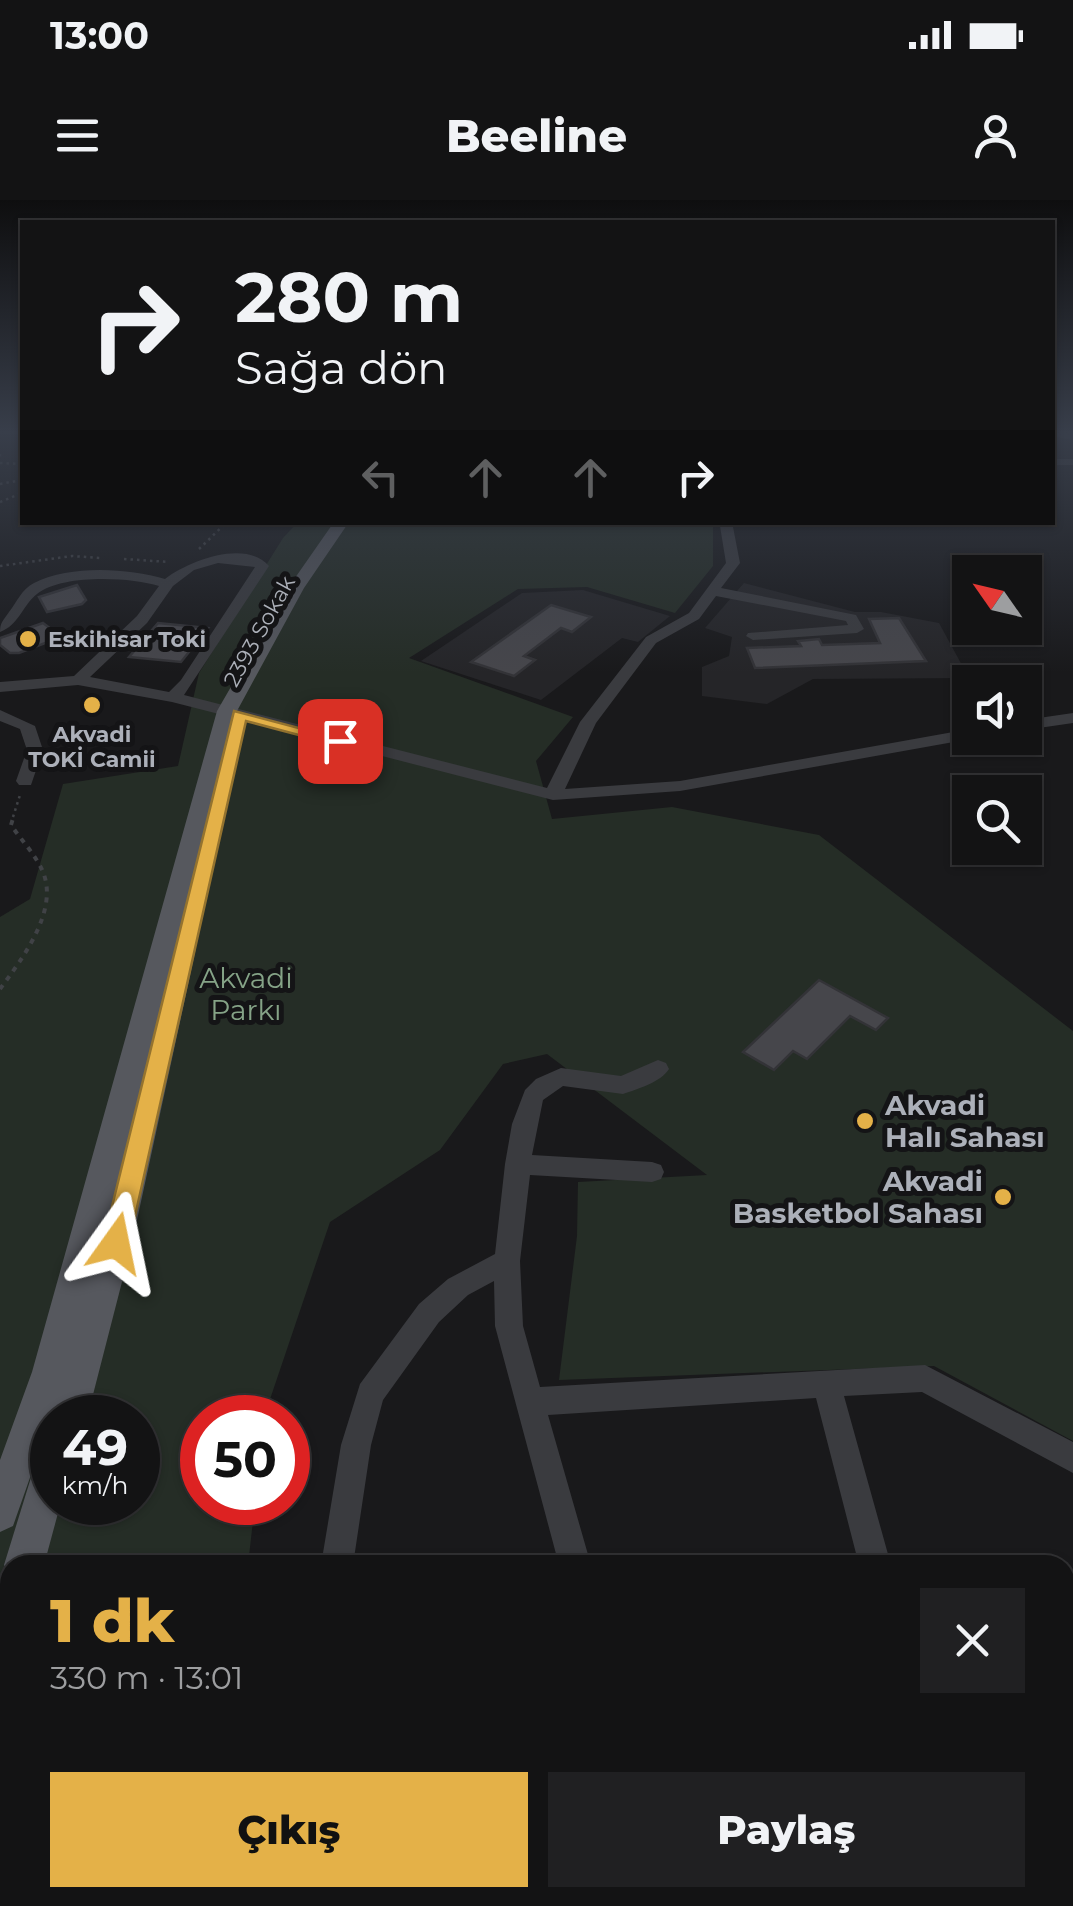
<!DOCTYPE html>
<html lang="tr">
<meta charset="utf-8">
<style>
:root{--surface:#131314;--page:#202022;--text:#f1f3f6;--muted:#9d9ea0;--line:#323234;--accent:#e4b148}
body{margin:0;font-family:Montserrat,sans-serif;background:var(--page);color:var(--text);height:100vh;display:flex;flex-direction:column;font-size:38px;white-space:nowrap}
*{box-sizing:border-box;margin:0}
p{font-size:32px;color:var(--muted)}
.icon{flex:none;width:55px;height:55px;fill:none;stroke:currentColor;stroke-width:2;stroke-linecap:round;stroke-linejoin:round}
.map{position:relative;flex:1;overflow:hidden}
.panel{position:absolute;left:0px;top:1355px;width:1075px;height:352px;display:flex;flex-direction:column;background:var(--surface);border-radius:30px 30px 0 0;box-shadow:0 2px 8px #0004,0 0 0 2px var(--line)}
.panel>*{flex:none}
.top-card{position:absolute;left:20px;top:20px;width:1035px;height:305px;border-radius:0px;box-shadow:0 2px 8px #0004,0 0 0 2px var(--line);background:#131314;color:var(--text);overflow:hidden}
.needle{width:65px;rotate:304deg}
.tools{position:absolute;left:952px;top:355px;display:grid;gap:20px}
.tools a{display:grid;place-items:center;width:90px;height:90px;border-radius:0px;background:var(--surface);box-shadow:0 2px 8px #0004,0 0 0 2px var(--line);font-size:50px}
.speed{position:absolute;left:30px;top:1195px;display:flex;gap:20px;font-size:50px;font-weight:700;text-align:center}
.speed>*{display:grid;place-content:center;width:130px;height:130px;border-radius:50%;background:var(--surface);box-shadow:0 2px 8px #0004,0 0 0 2px var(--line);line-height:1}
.speed small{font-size:25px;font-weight:400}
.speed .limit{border:15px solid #d22;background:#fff;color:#111}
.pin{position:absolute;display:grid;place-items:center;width:85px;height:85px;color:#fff;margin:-42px;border-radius:20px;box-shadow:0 5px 15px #0006}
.me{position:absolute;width:110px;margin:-55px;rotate:12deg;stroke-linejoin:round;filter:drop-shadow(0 0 8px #0008)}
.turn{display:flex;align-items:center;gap:35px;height:210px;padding:0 50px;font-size:45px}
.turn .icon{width:130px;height:130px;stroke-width:2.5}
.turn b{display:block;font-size:70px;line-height:85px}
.lanes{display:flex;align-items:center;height:95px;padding:0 50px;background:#0003;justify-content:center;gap:50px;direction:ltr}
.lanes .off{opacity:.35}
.round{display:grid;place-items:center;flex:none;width:105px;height:105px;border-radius:0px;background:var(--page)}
.head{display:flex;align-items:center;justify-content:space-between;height:170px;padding:0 50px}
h1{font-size:60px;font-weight:800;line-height:75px;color:var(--accent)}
.primary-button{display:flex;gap:20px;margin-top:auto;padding:20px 50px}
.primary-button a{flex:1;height:115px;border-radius:0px;background:var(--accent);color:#111;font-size:40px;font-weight:800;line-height:115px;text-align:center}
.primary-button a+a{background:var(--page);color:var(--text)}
.status{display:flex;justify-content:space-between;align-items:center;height:70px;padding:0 50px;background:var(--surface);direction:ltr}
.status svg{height:28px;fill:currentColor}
header{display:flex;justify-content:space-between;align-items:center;height:130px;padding:0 50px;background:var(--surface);font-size:45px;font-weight:800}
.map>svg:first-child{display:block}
.built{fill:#252528}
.green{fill:#252d26;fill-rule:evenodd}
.building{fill:#46464b;stroke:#333337;stroke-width:2.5}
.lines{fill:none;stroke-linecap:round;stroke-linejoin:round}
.path-far1{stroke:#404246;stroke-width:2.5;stroke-dasharray:2.5 4;stroke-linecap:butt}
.path{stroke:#404246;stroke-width:4;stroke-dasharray:5 6;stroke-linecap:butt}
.minor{fill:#3a3b3f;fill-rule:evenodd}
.major{fill:#56585e;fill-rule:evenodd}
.route{fill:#e4b148;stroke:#94732f;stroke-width:2.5}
.poi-dot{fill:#e4b148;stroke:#141416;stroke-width:4}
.labels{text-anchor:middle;stroke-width:10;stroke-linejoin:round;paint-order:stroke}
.far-street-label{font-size:22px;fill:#acb0b9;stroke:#141416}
.far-poi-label{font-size:22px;font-weight:bold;fill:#acb0b9;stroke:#141416;text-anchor:start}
.park-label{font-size:28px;fill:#85a387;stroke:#141416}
.poi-label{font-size:28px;font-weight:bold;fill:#acb0b9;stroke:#141416;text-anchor:start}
</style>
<div class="status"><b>13:00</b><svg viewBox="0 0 49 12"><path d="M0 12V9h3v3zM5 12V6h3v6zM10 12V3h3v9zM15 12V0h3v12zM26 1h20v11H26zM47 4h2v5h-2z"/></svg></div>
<header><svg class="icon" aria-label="menu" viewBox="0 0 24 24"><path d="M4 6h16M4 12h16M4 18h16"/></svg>Beeline<svg class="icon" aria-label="person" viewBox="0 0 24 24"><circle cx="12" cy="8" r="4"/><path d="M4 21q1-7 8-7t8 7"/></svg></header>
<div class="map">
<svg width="1073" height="1706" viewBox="0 0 1073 1706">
<rect width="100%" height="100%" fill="#19191b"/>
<g class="built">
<path d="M 744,383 L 855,412 L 881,412 L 939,423 L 969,478 L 813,479 L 767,504 L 702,496 L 702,467 L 729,456 L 732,437 L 705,428 Z"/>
<path d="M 583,390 L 670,416 L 638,442 L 622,438 L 541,500 L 421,461 L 522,393 Z"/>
</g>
<path class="green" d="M 297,323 L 713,323 L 713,366 L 675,413 L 587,387 L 518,389 L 409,458 L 573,517 L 536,561 L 552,619 L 672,607 L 819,635 L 1073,831 L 1073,1241 L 934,1166 L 559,1180 L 577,1036 L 578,982 L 707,975 L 547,854 L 503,864 L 440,950 L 330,1022 L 264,1217 L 202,1218 L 202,1302 L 255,1303 L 248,1365 L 10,1365 L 10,1698 L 213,1698 L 212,1706 L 0,1706 L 0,717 L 30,699 L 63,584 L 178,566 L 199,473 L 283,338 ZM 52,1218 L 138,1218 L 138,1302 L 52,1302 Z"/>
<g class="building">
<path d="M 77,385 L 86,400 L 82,404 L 47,412 L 39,397 Z"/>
<path d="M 551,405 L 591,417 L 572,432 L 561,428 L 524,456 L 535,460 L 514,476 L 471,462 Z"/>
<path d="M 899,418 L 926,461 L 755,468 L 747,448 L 801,446 L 798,441 L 819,439 L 822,445 L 880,443 L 869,419 Z"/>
<path d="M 43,423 L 59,435 L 53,437 L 56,439 L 19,453 L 10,453 L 0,445 L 0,438 Z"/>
<path d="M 158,423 L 208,428 L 181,462 L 129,457 Z"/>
<path d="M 819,780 L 888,818 L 876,830 L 850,816 L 807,859 L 793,851 L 774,870 L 743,852 Z"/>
</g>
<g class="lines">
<g class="path-far1">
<path d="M 0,254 L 0,257"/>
<path d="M 0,263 L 22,264"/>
<path d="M 0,284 L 22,280"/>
<path d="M 0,302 L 22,293"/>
<path d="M 199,349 L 227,322"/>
<path d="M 124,359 L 169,362"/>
<path d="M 0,366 L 72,356 L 100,358"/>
<path d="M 13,617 L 20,595"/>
</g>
<path class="path" d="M 0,789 C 22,759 59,711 43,672 C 36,655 21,640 11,625 L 14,615"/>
<g class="minor">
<path d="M 1052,234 L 1073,234 L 1073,240 L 1052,236 Z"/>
<rect x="1052" y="259" width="21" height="6"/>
<path d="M 723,322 L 738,322 L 733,327 L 740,363 L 721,388 L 856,415 L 864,429 L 857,433 L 753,440 L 746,436 L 748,433 L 848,425 L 846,421 L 716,396 L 699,419 L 656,443 L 596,523 L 565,589 L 680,581 L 970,529 L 970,538 L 976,538 L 680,591 L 553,600 L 172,502 L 78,485 L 0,492 L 0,482 L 74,476 L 137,416 L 159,386 C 130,377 62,374 37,394 C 22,406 19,425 0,432 C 0,422 3,421 9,412 C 17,402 21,390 34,383 C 70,365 127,368 165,379 C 189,361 245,339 269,366 L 184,495 L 547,588 L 580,522 L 646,437 L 689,413 L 726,363 L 720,326 ZM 218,363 L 255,367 L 181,480 L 169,492 L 90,477 L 147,423 L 173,386 L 194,370 Z"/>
<path d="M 0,510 L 35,526 L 43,550 L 31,585 L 19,585 L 16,581 L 27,550 L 20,529 L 0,521 Z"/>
<path d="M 1073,513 L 1073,523 L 1025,530 L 1025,520 Z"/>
<path d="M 658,860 L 666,863 L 669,869 C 661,882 638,889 623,894 L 563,886 L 543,900 L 532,955 L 652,962 L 661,965 L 664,972 L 661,979 L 652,982 L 530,975 L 520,1061 L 523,1126 L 540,1187 L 925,1165 L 1073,1242 L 1073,1273 L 922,1192 L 844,1196 L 891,1365 L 859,1365 L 816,1198 L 548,1215 L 591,1365 L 559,1365 L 495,1126 L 494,1081 L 468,1095 L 439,1122 L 383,1200 L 371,1245 L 353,1365 L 321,1365 L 341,1245 L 360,1184 L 419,1104 L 448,1079 L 495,1054 L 505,964 L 512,924 L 525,890 L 536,879 L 561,868 L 621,876 Z"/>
<rect x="1065" y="1372" width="8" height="32"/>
<path d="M 327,1698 L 365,1698 L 367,1706 L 329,1706 Z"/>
<path d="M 643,1698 L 734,1698 L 731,1706 L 644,1706 Z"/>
<path d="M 961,1698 L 999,1698 L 1002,1706 L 964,1706 Z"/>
</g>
<g class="major">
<path d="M 334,322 L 349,322 L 304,388 L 237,511 L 178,741 L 192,742 L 196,748 L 132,1043 L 87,1218 L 52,1218 L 52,1221 L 52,1215 L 13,1326 L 0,1332 L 0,1260 L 32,1172 L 217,511 L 288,388 Z"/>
<path d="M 52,1252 L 52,1302 L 61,1302 L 44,1365 L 10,1365 L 10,1379 L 4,1365 L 33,1271 L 39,1258 Z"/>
<path d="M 10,1393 L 10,1464 L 0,1469 L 0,1397 Z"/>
</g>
</g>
<linearGradient id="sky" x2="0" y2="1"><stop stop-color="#0e0e0f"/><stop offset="0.49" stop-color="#383e4a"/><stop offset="1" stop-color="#383e4a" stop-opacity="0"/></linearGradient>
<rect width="1073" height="473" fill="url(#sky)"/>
<path class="route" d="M 234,511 L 348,541 L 340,546 L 246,521 L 129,1043 L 125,1051 L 116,1055 L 107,1051 L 103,1043 Z"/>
<g class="poi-dot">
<circle cx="28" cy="439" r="10"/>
<circle cx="92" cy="505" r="10"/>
<circle cx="865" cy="921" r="10"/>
<circle cx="1003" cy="997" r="10"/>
</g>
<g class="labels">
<g class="far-street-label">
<text transform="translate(259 431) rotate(-61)" y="8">2393 Sokak</text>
</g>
<g class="far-poi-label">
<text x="48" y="447">Eskihisar Toki</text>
<text x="92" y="542" text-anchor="middle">Akvadi<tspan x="92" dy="25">TOKİ Camii</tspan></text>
</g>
<g class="park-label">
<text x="246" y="788">Akvadi<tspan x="246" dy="32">Parkı</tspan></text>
</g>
<g class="poi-label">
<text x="885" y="915">Akvadi<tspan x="885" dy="32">Halı Sahası</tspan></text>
<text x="983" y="991" text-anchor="end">Akvadi<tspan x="983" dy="32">Basketbol Sahası</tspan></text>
</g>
</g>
</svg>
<div class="tools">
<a><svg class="needle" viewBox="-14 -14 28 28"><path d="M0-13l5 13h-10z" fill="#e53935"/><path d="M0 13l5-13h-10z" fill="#9d9ea0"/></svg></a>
<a><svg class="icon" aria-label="sound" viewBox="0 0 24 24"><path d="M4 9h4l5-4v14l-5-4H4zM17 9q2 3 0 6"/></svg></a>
<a><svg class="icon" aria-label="search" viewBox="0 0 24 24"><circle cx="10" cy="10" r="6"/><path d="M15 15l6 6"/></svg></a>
</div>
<div class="speed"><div>49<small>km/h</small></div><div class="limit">50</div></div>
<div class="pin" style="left:340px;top:541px;background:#d93025"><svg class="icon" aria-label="arrive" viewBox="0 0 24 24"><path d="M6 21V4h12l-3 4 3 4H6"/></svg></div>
<svg class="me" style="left:116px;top:1043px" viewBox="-20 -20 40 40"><path d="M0-17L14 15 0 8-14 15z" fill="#e4b148" stroke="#fff" stroke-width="4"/></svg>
<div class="top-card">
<div class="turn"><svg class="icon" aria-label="right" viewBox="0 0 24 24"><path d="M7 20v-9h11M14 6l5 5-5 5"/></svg><div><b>280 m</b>Sağa dön</div></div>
<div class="lanes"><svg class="icon off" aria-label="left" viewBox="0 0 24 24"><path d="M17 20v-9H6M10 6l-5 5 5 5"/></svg><svg class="icon off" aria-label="ahead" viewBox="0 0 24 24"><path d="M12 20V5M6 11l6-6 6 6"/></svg><svg class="icon off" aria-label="ahead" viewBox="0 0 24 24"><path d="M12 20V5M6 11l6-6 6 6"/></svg><svg class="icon" aria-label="right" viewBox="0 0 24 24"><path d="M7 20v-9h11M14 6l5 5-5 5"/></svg></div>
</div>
<section class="panel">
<div class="head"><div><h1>1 dk</h1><p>330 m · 13:01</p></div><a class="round"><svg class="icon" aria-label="close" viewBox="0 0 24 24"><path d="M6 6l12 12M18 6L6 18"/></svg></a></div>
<div class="primary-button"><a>Çıkış</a><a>Paylaş</a></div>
</section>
</div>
